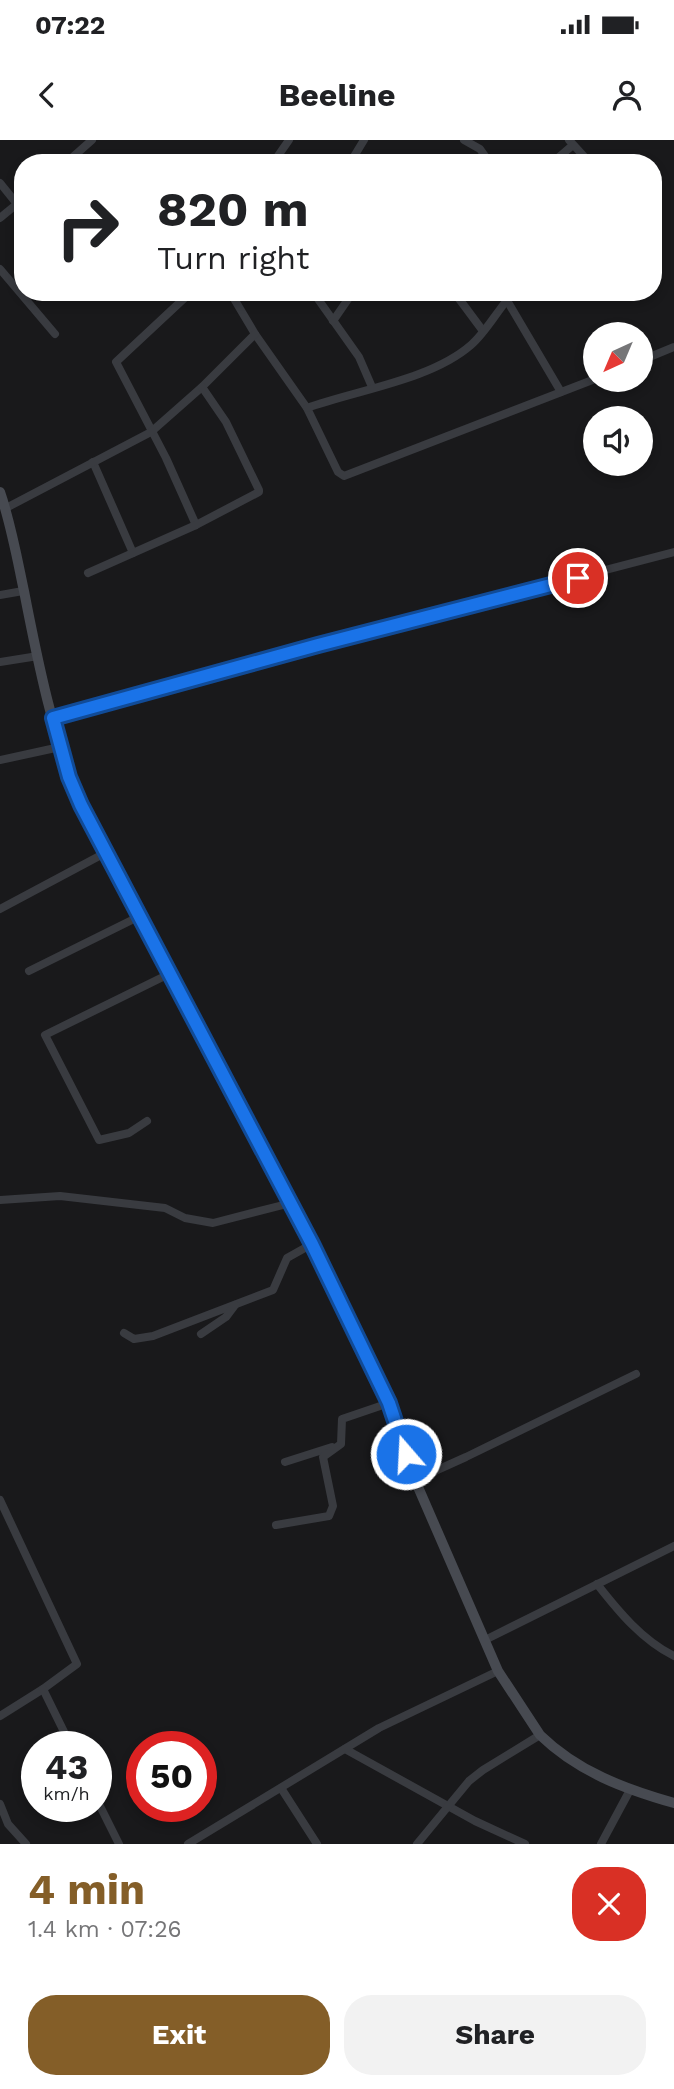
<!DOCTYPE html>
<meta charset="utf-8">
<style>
:root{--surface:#fff;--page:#f2f2f2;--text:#202124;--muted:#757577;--accent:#845e28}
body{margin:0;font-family:"Work Sans",sans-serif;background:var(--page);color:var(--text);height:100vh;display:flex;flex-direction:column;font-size:26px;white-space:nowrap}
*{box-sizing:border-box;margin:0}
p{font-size:23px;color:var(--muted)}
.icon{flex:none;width:38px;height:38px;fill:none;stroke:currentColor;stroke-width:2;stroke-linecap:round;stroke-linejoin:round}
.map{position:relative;height:1704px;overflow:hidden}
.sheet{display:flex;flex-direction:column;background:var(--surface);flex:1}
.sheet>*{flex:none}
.hud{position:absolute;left:14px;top:14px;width:648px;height:147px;border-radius:28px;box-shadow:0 4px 10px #0003;background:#fff;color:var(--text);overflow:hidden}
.needle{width:46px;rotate:224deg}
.fabs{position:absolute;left:583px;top:182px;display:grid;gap:14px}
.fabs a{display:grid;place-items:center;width:70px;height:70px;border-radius:50%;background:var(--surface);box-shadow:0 4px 10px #0003;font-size:35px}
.speed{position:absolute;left:21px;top:1591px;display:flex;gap:14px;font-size:35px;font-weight:700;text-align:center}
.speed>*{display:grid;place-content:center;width:91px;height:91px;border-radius:50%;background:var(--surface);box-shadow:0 4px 10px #0003;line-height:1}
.speed small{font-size:18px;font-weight:400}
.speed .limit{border:10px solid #d22;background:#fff;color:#111}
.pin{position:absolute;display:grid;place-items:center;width:60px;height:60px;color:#fff;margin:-30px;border:4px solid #fff;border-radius:50%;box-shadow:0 2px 7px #0007}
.me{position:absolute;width:77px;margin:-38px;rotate:341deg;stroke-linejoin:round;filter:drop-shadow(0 0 5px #0008)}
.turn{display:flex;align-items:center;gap:24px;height:147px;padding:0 28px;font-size:32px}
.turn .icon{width:91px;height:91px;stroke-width:2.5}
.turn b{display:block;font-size:49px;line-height:60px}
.round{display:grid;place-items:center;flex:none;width:74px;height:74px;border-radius:28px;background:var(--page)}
.summary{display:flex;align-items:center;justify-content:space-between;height:119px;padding:0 28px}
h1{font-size:42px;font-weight:700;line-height:52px;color:var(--accent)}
.cta{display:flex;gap:14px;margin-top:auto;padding:14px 28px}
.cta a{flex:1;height:80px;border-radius:28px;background:var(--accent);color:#fff;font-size:28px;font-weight:700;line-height:80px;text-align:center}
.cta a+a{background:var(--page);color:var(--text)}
.status{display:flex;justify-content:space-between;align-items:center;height:49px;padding:0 35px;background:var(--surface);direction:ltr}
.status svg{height:19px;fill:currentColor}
header{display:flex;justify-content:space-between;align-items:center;height:91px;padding:0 28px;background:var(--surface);font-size:32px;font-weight:700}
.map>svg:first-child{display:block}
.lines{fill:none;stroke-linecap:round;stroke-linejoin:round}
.street{stroke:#393b40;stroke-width:8}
.secondary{stroke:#474a51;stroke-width:10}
.route-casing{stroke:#114b97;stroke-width:18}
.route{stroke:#1a73e8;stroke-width:12}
</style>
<div class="status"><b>07:22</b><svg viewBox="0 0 49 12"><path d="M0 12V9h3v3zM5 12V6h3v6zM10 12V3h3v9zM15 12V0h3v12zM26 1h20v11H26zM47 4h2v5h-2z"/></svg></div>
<header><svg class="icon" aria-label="back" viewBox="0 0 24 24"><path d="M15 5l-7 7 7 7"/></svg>Beeline<svg class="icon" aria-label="person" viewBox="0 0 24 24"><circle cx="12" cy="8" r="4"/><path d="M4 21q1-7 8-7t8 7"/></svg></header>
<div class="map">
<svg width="674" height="1704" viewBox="0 0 674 1704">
<rect width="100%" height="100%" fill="#19191b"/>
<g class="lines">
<g class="street">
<path d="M 464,0 L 480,9 L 490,23"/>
<path d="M 569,0 L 590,23"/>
<path d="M 66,23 L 92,0"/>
<path d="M 273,23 L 289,0"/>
<path d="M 350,23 L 364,0"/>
<path d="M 552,23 L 573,5"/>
<path d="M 0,43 L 17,64"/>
<path d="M 0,78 L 23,59"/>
<path d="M 0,129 L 55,194"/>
<path d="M 191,152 L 116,222 L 166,318 L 196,385"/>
<path d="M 230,152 L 255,194 L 307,268 L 338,332 L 344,336 L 595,239"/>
<path d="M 313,152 L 359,217 L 372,247"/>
<path d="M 454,152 L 483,191"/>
<path d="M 502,152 L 561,252"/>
<path d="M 333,181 L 353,152"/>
<path d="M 640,221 L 674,207"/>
<path d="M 307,268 C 357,250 431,240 471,205 C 485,193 496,173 508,159"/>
<path d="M 93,322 L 133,413"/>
<path d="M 6,368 L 151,292 L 202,247 L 255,194"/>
<path d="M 88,433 L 196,385 L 259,352 L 259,350 L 226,282 L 202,247"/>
<path d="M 0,455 L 23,451"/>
<path d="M 0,522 L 38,516"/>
<path d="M 53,578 L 318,505 L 674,412"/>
<path d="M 0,620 L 60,607"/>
<path d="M 0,769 L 105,713"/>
<path d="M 29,831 L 138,777"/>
<path d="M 147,981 L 129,993 L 99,1000 L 45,895 L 171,833"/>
<path d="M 0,1060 L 60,1056 L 165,1068 L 185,1078 L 213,1083 L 291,1063"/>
<path d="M 124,1193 L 134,1199 L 153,1196 L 273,1150 L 287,1118 L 312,1104"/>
<path d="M 201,1194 L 226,1177 L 235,1165"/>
<path d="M 285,1322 L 332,1307"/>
<path d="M 415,1340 L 466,1317 L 636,1234"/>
<path d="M 0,1360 L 77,1524 L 43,1549 L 0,1576"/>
<path d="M 276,1385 L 329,1376 L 333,1366 L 323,1317 L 341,1304 L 342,1279 L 389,1263"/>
<path d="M 597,1444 C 619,1472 642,1500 674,1516"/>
<path d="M 485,1500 L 674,1406"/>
<path d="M 43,1549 L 71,1606"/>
<path d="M 345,1609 L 475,1681 L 525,1704"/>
<path d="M 281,1648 L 317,1704"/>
<path d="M 96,1658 L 119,1704"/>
<path d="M 0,1664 L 8,1684 L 26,1704"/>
<path d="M 188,1704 L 379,1588 L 498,1531"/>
<path d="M 417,1704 L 469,1641 L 483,1630 L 540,1595"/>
<path d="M 601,1704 L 630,1650"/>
</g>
<path class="secondary" d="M 0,352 C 11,384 17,418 24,451 C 38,523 53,597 81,665 L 312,1104 L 389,1263 L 415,1340 L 498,1531 L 540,1595 C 578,1632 625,1649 674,1663"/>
</g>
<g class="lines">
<g class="route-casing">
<path id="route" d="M 406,1314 L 389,1263 L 312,1104 L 81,665 L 69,637 L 53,578 L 318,505 L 578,438"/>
</g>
<use href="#route" class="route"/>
</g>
</svg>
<div class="fabs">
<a><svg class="needle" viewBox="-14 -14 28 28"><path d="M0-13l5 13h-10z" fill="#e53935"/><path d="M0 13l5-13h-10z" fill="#757577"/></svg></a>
<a><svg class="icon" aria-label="sound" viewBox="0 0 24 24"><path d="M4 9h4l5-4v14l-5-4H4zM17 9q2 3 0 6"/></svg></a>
</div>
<div class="speed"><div>43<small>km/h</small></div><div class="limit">50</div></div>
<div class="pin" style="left:578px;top:438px;background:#d93025"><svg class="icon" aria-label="arrive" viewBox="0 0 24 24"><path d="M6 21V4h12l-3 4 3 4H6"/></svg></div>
<svg class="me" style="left:406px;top:1314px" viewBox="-20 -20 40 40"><circle r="17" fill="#1a73e8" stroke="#fff" stroke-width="3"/><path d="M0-11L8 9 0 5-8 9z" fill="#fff"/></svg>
<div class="hud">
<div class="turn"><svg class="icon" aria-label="right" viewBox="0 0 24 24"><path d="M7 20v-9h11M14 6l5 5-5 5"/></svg><div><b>820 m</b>Turn right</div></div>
</div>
</div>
<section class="sheet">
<div class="summary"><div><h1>4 min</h1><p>1.4 km · 07:26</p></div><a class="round" style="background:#d93025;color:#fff"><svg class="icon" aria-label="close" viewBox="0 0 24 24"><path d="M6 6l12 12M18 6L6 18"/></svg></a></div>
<div class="cta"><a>Exit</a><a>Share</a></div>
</section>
